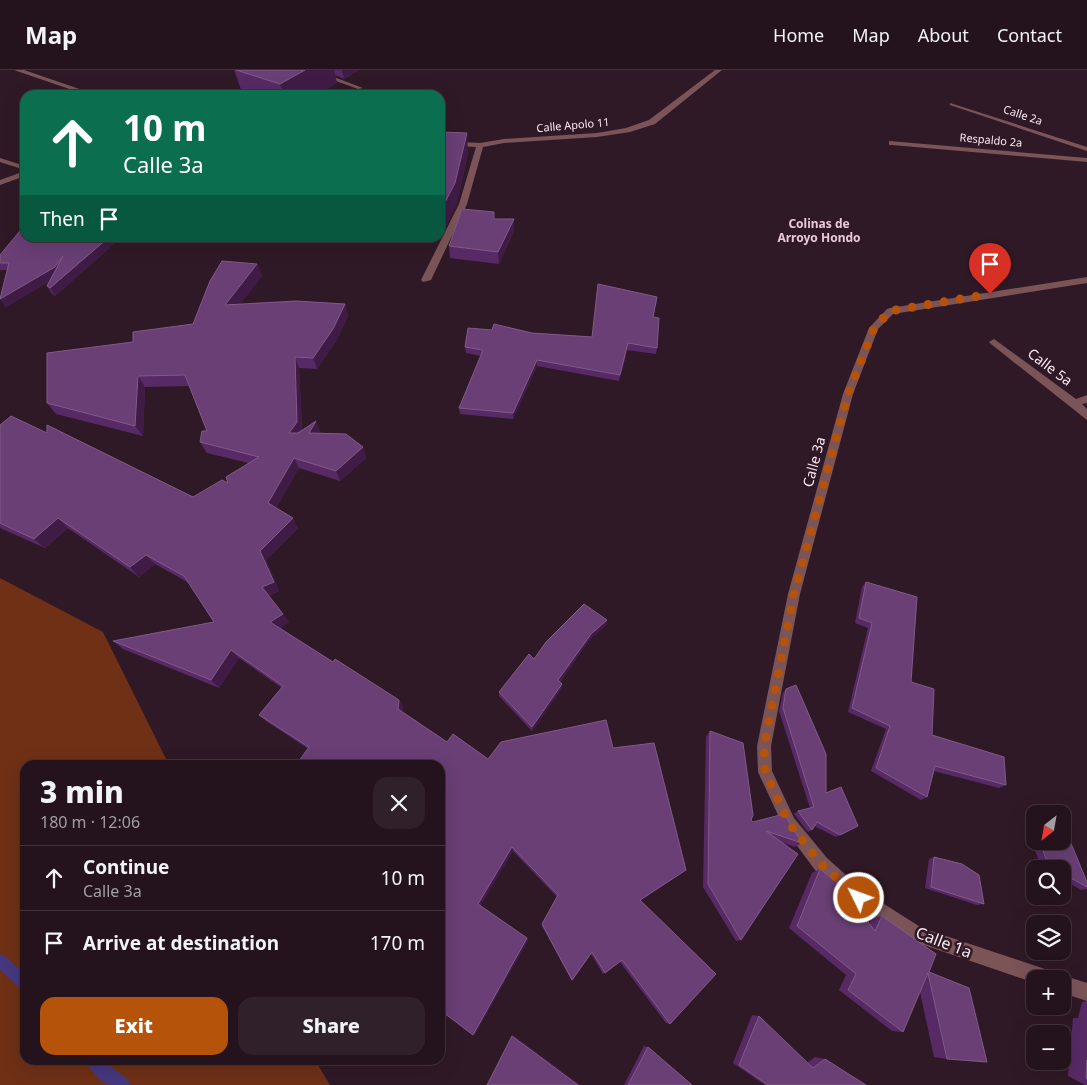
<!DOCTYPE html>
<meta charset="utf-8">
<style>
:root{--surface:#24131c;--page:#302029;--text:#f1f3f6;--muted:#a39ea3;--line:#41323b;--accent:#b45309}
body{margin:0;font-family:"Noto Sans",sans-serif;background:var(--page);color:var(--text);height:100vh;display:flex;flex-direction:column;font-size:19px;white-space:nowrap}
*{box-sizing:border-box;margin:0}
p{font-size:16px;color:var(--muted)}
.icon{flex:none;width:28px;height:28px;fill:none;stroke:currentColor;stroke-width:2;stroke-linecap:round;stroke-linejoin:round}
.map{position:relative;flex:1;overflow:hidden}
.panel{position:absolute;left:20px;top:690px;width:425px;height:305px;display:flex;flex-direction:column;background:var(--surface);border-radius:15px;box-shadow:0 5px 20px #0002,0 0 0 1px var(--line)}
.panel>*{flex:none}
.guide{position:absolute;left:20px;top:20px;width:425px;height:152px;border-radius:15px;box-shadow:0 5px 20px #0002,0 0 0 1px var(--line);background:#0b6e4f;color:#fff;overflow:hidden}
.needle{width:32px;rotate:211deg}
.controls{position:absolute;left:1026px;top:735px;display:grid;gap:10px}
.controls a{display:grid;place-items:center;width:45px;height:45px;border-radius:10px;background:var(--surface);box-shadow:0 5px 20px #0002,0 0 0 1px var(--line);font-size:25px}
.pin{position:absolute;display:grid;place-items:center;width:42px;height:42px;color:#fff;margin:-51px -21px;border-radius:50% 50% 50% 0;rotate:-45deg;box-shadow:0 0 5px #0007}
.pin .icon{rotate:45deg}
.me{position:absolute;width:55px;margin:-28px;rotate:312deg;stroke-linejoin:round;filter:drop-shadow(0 0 4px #0008)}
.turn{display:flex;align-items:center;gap:18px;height:105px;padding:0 20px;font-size:22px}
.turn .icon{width:65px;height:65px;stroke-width:2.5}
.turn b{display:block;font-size:35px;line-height:42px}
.then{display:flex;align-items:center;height:48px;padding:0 20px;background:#0003;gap:10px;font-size:19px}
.round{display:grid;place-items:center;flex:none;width:52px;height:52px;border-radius:15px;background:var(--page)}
.head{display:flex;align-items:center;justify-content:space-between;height:85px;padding:0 20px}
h1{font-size:30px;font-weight:800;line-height:38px}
.action{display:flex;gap:10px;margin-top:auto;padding:10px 20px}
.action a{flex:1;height:58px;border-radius:15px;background:var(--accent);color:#fff;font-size:20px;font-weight:800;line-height:58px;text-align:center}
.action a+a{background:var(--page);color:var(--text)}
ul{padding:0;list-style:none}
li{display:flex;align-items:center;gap:15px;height:65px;padding:0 20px;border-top:1px solid var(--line)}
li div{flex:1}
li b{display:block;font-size:19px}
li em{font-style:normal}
header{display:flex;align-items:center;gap:30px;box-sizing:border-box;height:70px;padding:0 25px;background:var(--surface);border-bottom:1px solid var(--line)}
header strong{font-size:24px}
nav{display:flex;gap:28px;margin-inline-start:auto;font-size:18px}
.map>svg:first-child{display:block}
.green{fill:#6f3016}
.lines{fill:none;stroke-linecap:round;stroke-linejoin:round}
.stream{fill:#45387f;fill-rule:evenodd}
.minor{fill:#7b5458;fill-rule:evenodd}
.wall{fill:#572a66}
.shaded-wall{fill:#401b46}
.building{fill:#693f75;stroke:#805a88}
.route{stroke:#b45309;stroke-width:9;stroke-dasharray:0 16.2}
.labels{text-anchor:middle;stroke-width:5;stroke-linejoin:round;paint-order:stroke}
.far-street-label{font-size:11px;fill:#fae9f2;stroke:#301926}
.far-neighbourhood-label{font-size:12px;font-weight:bold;fill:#e9c8d9;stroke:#301926}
.street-label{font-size:14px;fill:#fae9f2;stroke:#301926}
.near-street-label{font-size:16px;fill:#fae9f2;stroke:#301926}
</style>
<header>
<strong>Map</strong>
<nav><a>Home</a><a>Map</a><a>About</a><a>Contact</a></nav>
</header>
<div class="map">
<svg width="1087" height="1015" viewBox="0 0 1087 1015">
<rect width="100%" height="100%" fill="#301926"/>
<path class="green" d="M 0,508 L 103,562 L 169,695 L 25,695 L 25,990 L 315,990 L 330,1015 L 0,1015 Z"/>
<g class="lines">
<g class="stream">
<path d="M 0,884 L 5,886 L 25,904 L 25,920 L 20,918 L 0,900 Z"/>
<path d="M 86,990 L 103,990 C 111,999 128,1006 131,1015 C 125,1015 117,1015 111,1015 C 100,1013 90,1000 86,990 Z"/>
</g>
<g class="minor">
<path d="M 14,0 L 24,0 L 97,25 L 87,25 Z"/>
<path d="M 306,0 L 315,0 L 363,18 L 358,19 Z"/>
<path d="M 715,0 L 722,0 L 655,54 L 630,62 L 597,67 L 504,73 L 483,77 L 467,134 L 431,210 L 423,212 L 421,210 L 459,134 L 476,77 L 440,75 L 440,71 L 480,73 L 504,69 L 597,63 L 626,58 L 649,50 Z"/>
<path d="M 950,33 L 1087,77 L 1087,81 L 950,35 Z"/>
<path d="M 889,71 L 1087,88 L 1087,92 L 892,75 L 889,75 Z"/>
<path d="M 0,88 L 25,96 L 25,100 L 0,92 Z"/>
<path d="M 25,101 L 25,106 L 0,115 L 0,110 Z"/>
<path d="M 1087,207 L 1087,213 L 893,244 L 878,259 L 853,324 L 800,524 L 771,676 L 772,701 L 794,748 L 827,788 L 865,822 L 922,858 L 1048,900 L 1054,903 L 1056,908 L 1062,905 L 1087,913 L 1087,931 L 1062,923 L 1062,909 L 1035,909 L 1035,913 L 912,871 L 853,834 L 815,800 L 784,758 L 758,702 L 757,676 L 788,524 L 843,324 L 869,258 L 887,239 L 890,238 Z"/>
<path d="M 994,269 L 1076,329 L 1087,325 L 1087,333 L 1082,334 L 1087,339 L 1087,350 L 991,274 L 989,272 Z"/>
</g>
</g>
<g class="wall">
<path d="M 234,0 L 359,0 L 344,9 L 335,5 L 337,13 L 316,25 L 243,25 Z"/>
<path d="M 440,62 L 468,83 L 457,133 L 442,164 L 440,163 Z"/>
<path d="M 495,149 L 514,149 L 514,161 L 499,194 L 450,188 L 449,176 Z"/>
<path d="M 25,168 L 112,168 L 115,173 L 55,226 L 52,224 L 47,216 L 48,212 L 6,237 L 0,229 L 7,200 L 0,200 L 0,185 Z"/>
<path d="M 257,194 L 262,206 L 240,234 L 345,234 L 348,246 L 336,271 L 317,299 L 299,298 L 302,360 L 316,351 L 320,362 L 320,363 L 363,377 L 366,388 L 340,411 L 299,398 L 276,438 L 298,458 L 266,490 L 279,521 L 269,526 L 289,552 L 280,558 L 333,592 L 399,630 L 403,637 L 402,642 L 447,672 L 488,689 L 613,678 L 682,803 L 641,830 L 670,954 L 666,953 L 620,892 L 603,904 L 591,884 L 572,911 L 542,856 L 542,854 L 557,827 L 513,781 L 480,836 L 528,870 L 475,964 L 307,678 L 266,651 L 259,645 L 282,618 L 239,588 L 219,618 L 123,579 L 113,571 L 214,552 L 189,513 L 155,494 L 139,507 L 68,458 L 45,478 L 0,458 L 0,355 L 193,427 L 228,413 L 248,393 L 207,383 L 200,372 L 207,361 L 189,316 L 145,317 L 143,366 L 56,344 L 47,333 L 133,272 L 193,254 Z"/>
<path d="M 654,247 L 657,278 L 656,284 L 627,280 L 619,311 L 537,296 L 513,349 L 460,344 L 459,338 L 481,286 L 466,283 L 465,277 L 532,263 L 592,267 Z"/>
<path d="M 866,512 L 911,612 L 932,665 L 1006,715 L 999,718 L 934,701 L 927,727 L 921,730 L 871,701 L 886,659 L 848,642 L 868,558 L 855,553 L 862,517 Z"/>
<path d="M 607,550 L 606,555 L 590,569 L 560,612 L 562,614 L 562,618 L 532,661 L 499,626 L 499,622 L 534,589 Z"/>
<path d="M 786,619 L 826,723 L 858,756 L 836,767 L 814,756 L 812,760 L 808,762 L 794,744 L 798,741 L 810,738 L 779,641 L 783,623 Z"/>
<path d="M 710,661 L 751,750 L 753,752 L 802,773 L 795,777 L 781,772 L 741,870 L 736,871 L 703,817 L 706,667 Z"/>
<path d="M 1035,771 L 1062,771 L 1087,812 L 1087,819 L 1081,820 L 1062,809 L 1062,799 L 1044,799 L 1041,797 L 1032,772 Z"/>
<path d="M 934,787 L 984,834 L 977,835 L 925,818 L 929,789 Z"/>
<path d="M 820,799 L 869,854 L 872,848 L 882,846 L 929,902 L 947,989 L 934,987 L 920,922 L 903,962 L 892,961 L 839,920 L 846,905 L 789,858 L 812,803 Z"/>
<path d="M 1087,931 L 1087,1015 L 1085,1015 L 1068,1006 L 1073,948 L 1078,948 L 1082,932 Z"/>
<path d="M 752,945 L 759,946 L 807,993 L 815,987 L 825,989 L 866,1015 L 765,1015 L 733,993 Z"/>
<path d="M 644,976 L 648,977 L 692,1015 L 624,1015 Z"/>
</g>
<g class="shaded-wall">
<path d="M 305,0 L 334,0 L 337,13 L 316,25 L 284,25 L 280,14 Z"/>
<path d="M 342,0 L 359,0 L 344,9 Z"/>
<path d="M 467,63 L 468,83 L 457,133 L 442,164 L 440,142 Z"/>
<path d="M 514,149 L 514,161 L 499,194 L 498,182 Z"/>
<path d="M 108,168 L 112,168 L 115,173 L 55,226 L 50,218 Z"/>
<path d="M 63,186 L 60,205 L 6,237 L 0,229 Z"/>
<path d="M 257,194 L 262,206 L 230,247 L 225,235 Z"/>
<path d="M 345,234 L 348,246 L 336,271 L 317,299 L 313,288 Z"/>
<path d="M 628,273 L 627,280 L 619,311 L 620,305 Z"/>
<path d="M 295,287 L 299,298 L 302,363 L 289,363 Z"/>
<path d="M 537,290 L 537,296 L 513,349 L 513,343 Z"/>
<path d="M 138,306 L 145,317 L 143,366 L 135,356 Z"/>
<path d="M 316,351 L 320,362 L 314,374 L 309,363 Z"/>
<path d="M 363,377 L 366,388 L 340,411 L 336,401 Z"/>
<path d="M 294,388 L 299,398 L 273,443 L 268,433 Z"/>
<path d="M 58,448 L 68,458 L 45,478 L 34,469 Z"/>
<path d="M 293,448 L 298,458 L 266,490 L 279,521 L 268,526 L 262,517 L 260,481 Z"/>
<path d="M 146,485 L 155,494 L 139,507 L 130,497 Z"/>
<path d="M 283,544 L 289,552 L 277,561 L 270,552 Z"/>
<path d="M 607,550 L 606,555 L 590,569 L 558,614 L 558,610 L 591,564 Z"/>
<path d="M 231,580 L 239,588 L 219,618 L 211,610 Z"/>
<path d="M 562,614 L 562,618 L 532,661 L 532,657 Z"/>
<path d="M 399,630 L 403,637 L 401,646 L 398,639 Z"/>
<path d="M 512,777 L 513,781 L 480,837 L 478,834 Z"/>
<path d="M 686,800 L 682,803 L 638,832 L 640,830 Z"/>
<path d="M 527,868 L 528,870 L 475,964 L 473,965 Z"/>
<path d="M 513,965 L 581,1015 L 578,1015 L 512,966 Z"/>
</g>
<g class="building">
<path d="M 236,0 L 305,0 L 280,14 Z"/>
<path d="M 440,62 L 467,63 L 455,113 L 440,142 Z"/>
<path d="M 462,139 L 494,142 L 494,149 L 514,149 L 498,182 L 449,176 Z"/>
<path d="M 25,155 L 25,168 L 108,168 L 50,218 L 47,216 L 63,186 L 55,197 L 0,229 L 9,193 L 0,193 L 0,185 Z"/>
<path d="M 222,191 L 257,194 L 225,235 L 296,231 L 345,234 L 333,259 L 313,288 L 295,287 L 297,352 L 289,363 L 298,363 L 316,351 L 309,363 L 346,364 L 363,377 L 336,401 L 294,388 L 268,433 L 293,448 L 260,481 L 274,512 L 262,517 L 283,544 L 270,552 L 333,592 L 335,589 L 399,630 L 398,639 L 447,672 L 453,664 L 488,689 L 501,672 L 606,650 L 613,678 L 654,673 L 686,800 L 640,830 L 716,904 L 670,954 L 622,890 L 605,903 L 592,882 L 572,910 L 542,854 L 558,825 L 512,777 L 478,834 L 527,868 L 473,965 L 440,940 L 440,695 L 296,695 L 309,677 L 259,645 L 283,616 L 231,580 L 211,610 L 113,571 L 214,552 L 184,506 L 146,485 L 130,497 L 58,448 L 34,469 L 0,453 L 0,355 L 11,346 L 47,363 L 47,355 L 193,427 L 222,410 L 228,413 L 226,407 L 259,387 L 200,372 L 202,361 L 207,361 L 185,305 L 138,306 L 135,356 L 47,333 L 47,283 L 133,272 L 133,262 L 193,254 L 210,211 Z"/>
<path d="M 598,214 L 657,227 L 653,247 L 659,248 L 657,278 L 628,273 L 620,305 L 537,290 L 513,343 L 459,338 L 483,280 L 465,277 L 468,258 L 492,260 L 494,254 L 532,263 L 592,267 Z"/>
<path d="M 866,512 L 917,527 L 911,612 L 934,619 L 932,665 L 1004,687 L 1006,715 L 935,696 L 927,727 L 876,698 L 890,656 L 852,638 L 872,553 L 859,548 Z"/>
<path d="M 584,534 L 607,550 L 591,564 L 558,610 L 562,614 L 532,657 L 499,622 L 529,584 L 534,589 L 546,572 Z"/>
<path d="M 796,615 L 826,684 L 826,723 L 841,717 L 858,756 L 840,765 L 817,752 L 812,760 L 798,741 L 814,737 L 783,638 L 786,619 Z"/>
<path d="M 710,661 L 743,673 L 753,745 L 751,750 L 753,752 L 784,744 L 802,773 L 766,761 L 798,784 L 741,870 L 708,814 Z"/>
<path d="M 1040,771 L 1070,771 L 1087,812 L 1087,817 L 1062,803 L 1062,799 L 1055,799 L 1048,795 Z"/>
<path d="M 934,787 L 962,794 L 979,805 L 984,834 L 931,817 Z"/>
<path d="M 820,799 L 838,813 L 875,861 L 882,846 L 936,884 L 929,902 L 969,918 L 987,992 L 947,989 L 928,903 L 903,962 L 848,920 L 856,904 L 797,856 Z"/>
<path d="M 759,946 L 813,998 L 825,989 L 866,1015 L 768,1015 L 739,995 Z"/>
<path d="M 512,966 L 578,1015 L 487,1015 Z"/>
<path d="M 648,977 L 692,1015 L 628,1015 Z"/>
<path d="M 1087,990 L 1087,1009 L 1086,1008 Z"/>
</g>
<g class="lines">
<path class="route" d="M 859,828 L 821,794 L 789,753 L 765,702 L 764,676 L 794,524 L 848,324 L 874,258 L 890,241 L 990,224"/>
</g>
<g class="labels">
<g class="far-street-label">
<text transform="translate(1023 45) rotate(18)" y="4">Calle 2a</text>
<text transform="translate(573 55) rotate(-5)" y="4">Calle Apolo 11</text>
<text transform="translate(991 70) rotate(5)" y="4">Respaldo 2a</text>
</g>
<g class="far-neighbourhood-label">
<text x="819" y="158">Colinas de<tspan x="819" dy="14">Arroyo Hondo</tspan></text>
</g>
<g class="street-label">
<text transform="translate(1050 297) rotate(37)" y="5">Calle 5a</text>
<text transform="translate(814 392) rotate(-75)" y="5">Calle 3a</text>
</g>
<g class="near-street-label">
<text transform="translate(944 872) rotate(21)" y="6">Calle 1a</text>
</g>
</g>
</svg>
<div class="controls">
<a><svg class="needle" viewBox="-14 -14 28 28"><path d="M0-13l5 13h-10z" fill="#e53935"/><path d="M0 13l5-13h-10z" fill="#a39ea3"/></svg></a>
<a><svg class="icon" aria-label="search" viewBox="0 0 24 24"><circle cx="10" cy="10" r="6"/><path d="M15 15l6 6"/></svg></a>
<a><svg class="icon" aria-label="layers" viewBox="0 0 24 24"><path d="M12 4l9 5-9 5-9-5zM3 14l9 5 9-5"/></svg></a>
<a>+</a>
<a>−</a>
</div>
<div class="pin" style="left:990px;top:224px;background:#d93025"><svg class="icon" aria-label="arrive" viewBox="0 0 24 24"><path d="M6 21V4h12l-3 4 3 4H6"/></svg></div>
<svg class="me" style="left:859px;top:828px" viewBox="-20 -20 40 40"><circle r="17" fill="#b45309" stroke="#fff" stroke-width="3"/><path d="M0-11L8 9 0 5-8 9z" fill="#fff"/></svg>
<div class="guide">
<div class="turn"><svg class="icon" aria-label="ahead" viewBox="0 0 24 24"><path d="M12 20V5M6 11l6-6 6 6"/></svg><div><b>10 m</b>Calle 3a</div></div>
<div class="then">Then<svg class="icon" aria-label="arrive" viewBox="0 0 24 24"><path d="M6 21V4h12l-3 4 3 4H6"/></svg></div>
</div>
<section class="panel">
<div class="head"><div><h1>3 min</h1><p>180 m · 12:06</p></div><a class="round"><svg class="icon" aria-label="close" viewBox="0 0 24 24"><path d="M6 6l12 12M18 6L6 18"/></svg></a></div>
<ul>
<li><svg class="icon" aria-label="ahead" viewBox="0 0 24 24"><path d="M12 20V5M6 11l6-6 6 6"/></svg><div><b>Continue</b><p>Calle 3a</p></div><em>10 m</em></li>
<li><svg class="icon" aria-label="arrive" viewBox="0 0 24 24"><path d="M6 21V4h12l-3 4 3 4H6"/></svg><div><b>Arrive at destination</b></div><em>170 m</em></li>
</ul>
<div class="action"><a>Exit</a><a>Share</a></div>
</section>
</div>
